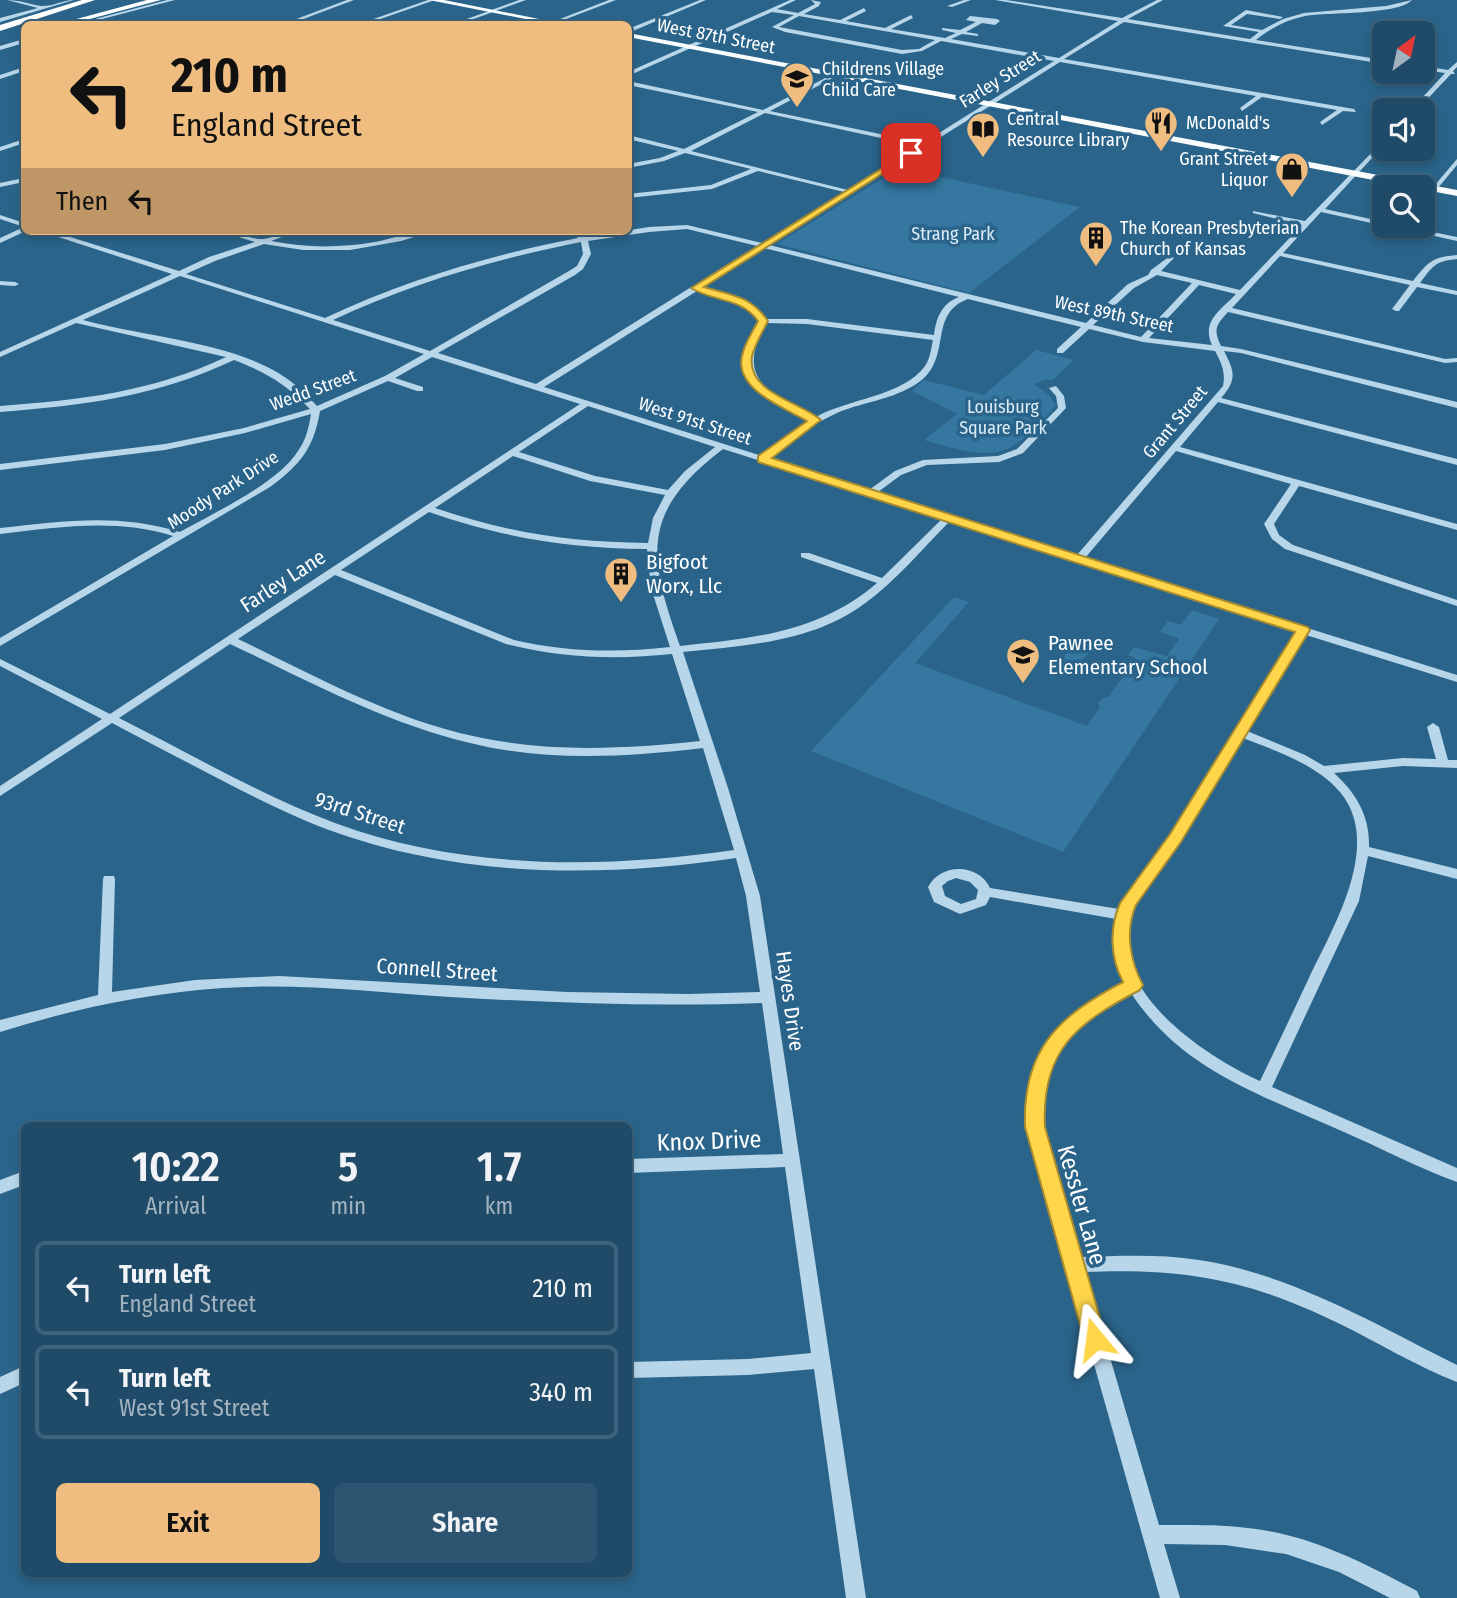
<!DOCTYPE html>
<style>
:root{--surface:#204b68;--page:#2d5571;--text:#f1f3f6;--muted:#a2b3c0;--line:#3d637c;--accent:#efbd80}
body{margin:0;font-family:"Fira Sans Condensed",sans-serif;background:var(--page);color:var(--text);height:100vh;display:flex;flex-direction:column;font-size:26px;white-space:nowrap}
*{box-sizing:border-box;margin:0}
p{font-size:23px;color:var(--muted)}
.icon{flex:none;width:38px;height:38px;fill:none;stroke:currentColor;stroke-width:2;stroke-linecap:round;stroke-linejoin:round}
.map{position:relative;flex:1;overflow:hidden}
.sheet{position:absolute;left:21px;top:1122px;width:611px;height:455px;display:flex;flex-direction:column;background:var(--surface);border-radius:10px;box-shadow:0 4px 10px #0003,0 0 0 2px var(--line)}
.sheet>*{flex:none}
.banner{position:absolute;left:21px;top:21px;width:611px;height:214px;border-radius:10px;box-shadow:0 4px 10px #0003,0 0 0 2px var(--line);background:#efbd80;color:#111;overflow:hidden}
.needle{width:46px;rotate:33deg}
.fabs{position:absolute;left:1372px;top:21px;display:grid;gap:14px}
.fabs a{display:grid;place-items:center;width:63px;height:63px;border-radius:10px;background:var(--surface);box-shadow:0 4px 10px #0003,0 0 0 2px var(--line);font-size:35px}
.pin{position:absolute;display:grid;place-items:center;width:60px;height:60px;color:#fff;margin:-30px;border-radius:14px;box-shadow:0 4px 10px #0006}
.me{position:absolute;width:77px;margin:-38px;rotate:344deg;stroke-linejoin:round;filter:drop-shadow(0 0 5px #0008)}
.turn{display:flex;align-items:center;gap:24px;height:147px;padding:0 35px;font-size:32px}
.turn .icon{width:91px;height:91px;stroke-width:2.5}
.turn b{display:block;font-size:49px;line-height:60px}
.then{display:flex;align-items:center;height:66px;padding:0 35px;background:#0003;gap:14px;font-size:26px}
.eta{display:flex;justify-content:space-evenly;align-items:center;height:119px;text-align:center}
.eta b{font-size:42px;font-weight:600;line-height:49px}
.button{display:flex;gap:14px;margin-top:auto;padding:14px 35px}
.button a{flex:1;height:80px;border-radius:10px;background:var(--accent);color:#111;font-size:28px;font-weight:600;line-height:80px;text-align:center}
.button a+a{background:var(--page);color:var(--text)}
ul{padding:0;list-style:none}
li{display:flex;align-items:center;gap:21px;height:94px;margin:0 14px 10px;padding:0 21px;border:4px solid var(--line);border-radius:10px}
li div{flex:1}
li b{display:block;font-size:26px}
li em{font-style:normal}
.map>svg:first-child{display:block}
.green{fill:#3577a1}
.lines{fill:none;stroke-linecap:round;stroke-linejoin:round}
.minor{fill:#b8d6e9;fill-rule:evenodd}
.major{fill:#fafdfe;fill-rule:evenodd}
.highway{fill:#fff;fill-rule:evenodd}
.route{fill:#ffd54a;stroke:#a68a30;stroke-width:2}
.labels{text-anchor:middle;stroke-width:7;stroke-linejoin:round;paint-order:stroke}
.far-street-label{font-size:18px;fill:#fff;stroke:#2a648a}
.far-poi-label{font-size:18px;fill:#fff;stroke:#2a648a;text-anchor:start}
.far-park-label{font-size:18px;fill:#dcedf7;stroke:#2a648a}
.poi-label{font-size:21px;fill:#fff;stroke:#2a648a;text-anchor:start}
.street-label{font-size:21px;fill:#fff;stroke:#2a648a}
.near-street-label{font-size:24px;fill:#fff;stroke:#2a648a}
</style>
<div class="map">
<svg width="1457" height="1598" viewBox="0 0 1457 1598">
<rect width="100%" height="100%" fill="#2a648a"/>
<g class="green">
<path d="M 899,168 L 1080,207 L 969,293 L 777,244 Z"/>
<path d="M 1036,350 L 1074,360 L 1053,380 L 1044,380 L 1034,384 L 1049,395 L 1056,405 C 1008,463 992,460 924,440 L 957,414 L 912,391 L 924,380 L 984,395 Z"/>
<path d="M 954,597 L 969,602 L 915,663 L 1087,726 L 1100,707 L 1098,703 L 1103,698 L 1108,697 L 1136,659 L 1128,655 L 1134,647 L 1167,656 L 1179,639 L 1160,632 L 1168,621 L 1181,625 L 1192,610 L 1219,619 L 1063,852 L 811,751 Z"/>
<path d="M 1078,639 L 1096,645 L 1075,668 L 1059,663 Z"/>
</g>
<g class="lines">
<g class="minor">
<path d="M 7,0 C 19,0 29,4 41,6 C 51,7 63,0 74,0 L 0,22 L 0,18 L 38,8 Z"/>
<path d="M 167,0 L 175,0 L 83,24 L 76,24 Z"/>
<path d="M 347,0 L 354,0 L 290,24 L 283,24 Z"/>
<path d="M 428,0 L 435,0 L 366,24 L 359,24 Z"/>
<path d="M 519,0 L 526,0 L 460,24 L 453,24 Z"/>
<path d="M 609,0 L 616,0 L 553,24 L 547,24 Z"/>
<path d="M 700,0 L 706,0 L 628,33 L 628,29 Z"/>
<path d="M 790,0 L 796,0 L 777,9 L 798,13 L 815,4 L 811,0 L 821,2 L 819,6 L 804,14 L 840,20 L 864,8 L 866,11 L 846,21 L 885,28 L 911,15 L 913,18 L 891,29 L 945,38 L 956,33 L 942,30 L 942,28 L 960,30 L 976,22 L 966,20 L 970,16 L 997,19 L 1000,21 L 995,25 L 982,23 L 966,32 L 978,34 L 978,36 L 962,34 L 951,39 L 1059,58 L 1118,21 L 995,0 L 1006,0 L 1122,18 L 1157,0 L 1163,0 L 1128,19 L 1250,39 L 1259,32 L 1223,26 L 1246,10 L 1283,17 L 1280,19 L 1247,14 L 1231,25 L 1262,30 L 1283,19 L 1304,13 L 1386,6 L 1412,0 C 1399,15 1328,12 1305,16 C 1286,20 1271,28 1256,40 L 1384,60 L 1384,64 L 1124,22 L 1064,59 L 1354,109 L 1356,112 L 1343,111 L 1322,125 L 1320,122 L 1337,110 L 1262,97 L 1242,111 L 1240,108 L 1256,96 L 1060,62 L 769,245 L 1086,323 L 1128,284 L 1148,275 L 1151,270 L 1170,256 L 1174,258 L 1161,271 L 1240,290 L 1302,225 L 1253,213 L 1253,211 L 1305,221 L 1384,140 L 1384,145 L 1325,209 L 1384,222 L 1385,226 L 1321,212 L 1283,253 L 1413,281 C 1428,262 1432,257 1457,255 L 1457,259 C 1435,261 1433,266 1420,283 L 1457,291 L 1457,295 L 1417,287 L 1399,311 L 1396,311 L 1392,309 L 1410,285 L 1280,256 L 1232,308 L 1445,359 L 1457,358 L 1457,362 L 1445,363 L 1228,312 C 1216,325 1213,329 1221,346 L 1241,349 L 1457,402 L 1457,408 L 1241,353 L 1224,351 C 1235,372 1237,380 1221,398 L 1457,459 L 1457,465 L 1218,402 L 1180,447 L 1457,524 L 1457,530 L 1299,486 L 1274,524 L 1279,535 L 1293,545 L 1457,600 L 1457,606 L 1285,549 L 1272,539 L 1264,524 L 1291,484 L 1176,451 L 1085,558 L 1457,675 L 1457,682 L 1306,635 L 1247,731 L 1305,755 L 1324,766 L 1403,758 L 1436,759 L 1427,727 L 1433,723 L 1439,727 L 1448,760 L 1457,760 L 1457,768 L 1403,766 L 1334,773 C 1356,793 1370,816 1369,847 L 1457,869 L 1457,879 L 1368,856 L 1359,901 L 1272,1087 L 1457,1168 L 1457,1182 C 1418,1168 1381,1148 1344,1132 C 1262,1095 1182,1071 1131,993 C 1106,1007 1079,1022 1062,1045 C 1046,1067 1039,1100 1043,1127 C 1045,1141 1051,1155 1055,1169 C 1063,1198 1072,1228 1081,1257 C 1120,1256 1160,1254 1199,1260 C 1291,1274 1375,1324 1457,1365 L 1457,1382 C 1416,1366 1377,1342 1338,1323 C 1248,1279 1183,1268 1085,1272 L 1159,1525 C 1191,1525 1224,1524 1256,1529 C 1314,1537 1366,1564 1417,1591 L 1420,1598 L 1390,1598 L 1339,1572 L 1286,1554 L 1225,1545 L 1164,1544 L 1180,1598 L 1160,1598 L 1027,1127 C 1029,1045 1056,1021 1125,983 C 1116,962 1111,941 1116,919 L 990,897 L 986,905 L 960,914 L 934,902 L 928,887 C 941,863 978,863 990,888 L 1119,909 L 1137,878 L 1174,831 L 1297,632 L 950,521 C 922,549 896,581 864,604 C 813,642 744,646 683,652 L 728,788 L 760,896 L 866,1598 L 846,1598 L 814,1369 L 748,1375 L 628,1378 L 628,1362 L 748,1359 L 811,1353 L 785,1167 L 628,1173 L 628,1159 L 783,1154 L 762,1003 C 657,1007 554,1003 450,997 C 374,992 298,983 223,988 C 147,993 73,1009 0,1032 L 0,1020 L 98,995 L 103,879 L 104,876 L 114,876 L 115,879 L 112,992 L 195,980 L 279,976 L 567,992 L 688,994 L 760,992 L 746,896 L 736,858 C 599,878 458,878 326,829 C 292,816 258,799 225,782 C 187,762 149,743 112,723 L 0,796 L 0,786 L 102,719 L 0,666 L 0,659 L 110,714 L 580,404 L 432,357 L 395,378 L 423,387 L 423,391 L 417,391 L 388,381 L 320,411 C 314,448 300,465 270,487 L 0,646 L 0,638 L 173,536 C 116,518 59,527 0,534 L 0,528 C 63,521 118,513 180,532 C 215,512 277,484 298,451 C 306,440 309,427 311,414 L 245,433 L 165,450 L 0,470 L 0,464 L 165,444 L 244,428 L 310,409 C 285,383 267,373 234,360 C 156,397 85,405 0,412 L 0,406 C 80,400 152,392 226,357 L 76,323 L 0,357 L 0,352 L 172,274 L 40,231 L 51,231 L 179,271 L 209,257 L 255,242 L 219,231 C 234,231 252,240 264,239 C 276,237 285,231 298,231 L 271,241 C 305,248 341,248 375,242 C 394,238 414,231 434,231 L 401,241 L 350,250 L 303,250 L 264,244 L 215,261 L 186,274 L 325,318 C 406,280 490,255 578,238 L 569,231 L 577,231 L 585,237 L 649,227 L 687,225 L 762,243 L 844,192 L 758,171 L 712,189 L 628,198 L 628,194 L 711,185 L 751,169 L 685,153 L 664,161 L 628,168 L 628,164 L 660,158 L 678,151 L 628,139 L 628,135 L 684,149 L 758,112 L 628,85 L 628,81 L 763,110 L 835,73 L 837,76 L 770,111 L 923,143 L 1054,61 L 941,41 L 922,51 L 902,54 L 785,32 L 772,27 L 794,15 L 772,12 L 628,76 L 628,72 ZM 799,16 L 935,40 L 919,49 L 902,50 L 779,27 ZM 765,113 L 918,146 L 848,190 L 691,151 ZM 687,229 L 757,246 L 536,384 L 438,353 L 575,275 L 583,269 L 591,254 L 588,241 L 649,232 ZM 581,242 L 583,254 L 577,266 L 569,271 L 430,351 L 333,320 C 412,283 495,259 581,242 ZM 764,248 L 959,297 C 942,303 936,318 934,335 L 807,319 L 765,319 C 750,297 726,294 702,287 ZM 1157,275 L 1192,283 L 1141,337 L 1093,325 L 1134,288 ZM 180,276 L 424,354 L 385,376 L 317,406 C 311,400 305,393 298,387 C 247,342 147,338 83,320 ZM 1199,285 L 1236,294 C 1221,310 1201,321 1212,345 L 1149,338 ZM 697,291 C 720,297 744,300 759,321 C 753,332 745,344 744,357 C 742,391 785,408 809,421 L 762,456 L 544,387 ZM 968,299 L 1081,327 L 1057,349 L 1057,353 L 1063,353 L 1089,329 L 1143,342 L 1215,351 C 1221,362 1226,372 1223,386 L 1077,555 L 878,492 L 901,475 L 927,465 L 999,462 L 1023,453 L 1066,408 L 1064,396 L 1056,386 L 1049,388 L 1056,396 L 1058,408 L 1017,449 L 998,456 L 923,460 L 895,471 L 869,490 L 770,458 C 791,441 812,424 837,413 C 865,401 899,399 923,379 C 951,354 929,313 968,299 ZM 766,323 L 807,324 L 933,340 C 931,349 930,359 925,366 C 904,396 847,399 816,417 C 770,393 734,381 766,323 ZM 588,406 L 715,447 L 685,471 L 668,490 L 595,476 L 519,452 ZM 723,449 L 942,519 L 882,578 L 809,553 L 801,553 L 801,557 L 877,583 C 819,633 753,638 680,646 C 648,556 640,512 723,449 ZM 513,456 L 590,481 L 665,495 L 653,518 L 648,543 C 570,542 508,533 435,508 ZM 429,512 C 504,538 568,548 647,549 L 651,588 L 670,647 C 617,653 565,652 514,640 L 341,570 ZM 335,575 L 506,644 C 562,658 616,660 672,654 L 700,741 C 625,749 548,753 473,736 C 390,718 314,675 238,639 ZM 230,644 C 309,681 386,723 470,743 C 547,762 626,757 703,748 L 734,850 C 601,869 462,870 335,823 C 262,796 189,753 119,718 ZM 1243,738 C 1276,751 1316,764 1340,792 C 1384,845 1332,929 1308,980 C 1292,1014 1276,1048 1260,1081 C 1203,1055 1105,990 1130,914 C 1140,885 1165,863 1181,839 C 1203,806 1223,772 1243,738 ZM 956,878 L 970,882 L 978,890 L 976,899 L 961,904 L 945,896 L 942,886 L 948,881 Z"/>
<path d="M 964,0 L 971,0 L 952,7 L 947,6 Z"/>
<path d="M 24,39 L 24,43 L 0,50 L 0,46 Z"/>
<path d="M 1457,62 L 1457,67 L 1453,71 L 1455,74 L 1451,74 L 1417,110 L 1411,110 L 1445,73 L 1423,70 L 1423,66 L 1448,70 Z"/>
<path d="M 24,67 L 24,71 L 0,79 L 0,75 Z"/>
<path d="M 24,139 L 24,143 L 0,151 L 0,147 Z"/>
<path d="M 1457,159 L 1457,165 L 1433,194 L 1429,194 L 1429,192 Z"/>
<path d="M 24,178 L 24,182 L 0,187 L 0,183 Z"/>
<path d="M 0,215 L 24,223 L 26,231 L 0,243 L 0,238 L 24,227 L 0,219 Z"/>
<path d="M 1390,226 L 1403,226 L 1457,237 L 1457,241 Z"/>
<path d="M 0,281 L 15,282 L 19,284 L 15,286 L 0,285 Z"/>
<path d="M 24,1171 L 24,1185 L 0,1194 L 0,1180 Z"/>
<path d="M 24,1366 L 24,1383 L 0,1394 L 0,1377 Z"/>
</g>
<g class="major">
<path d="M 429,0 L 444,0 L 564,24 L 551,24 Z"/>
<path d="M 628,33 L 1457,190 L 1457,196 L 628,37 Z"/>
</g>
<g class="highway">
<path d="M 82,0 L 95,0 L 0,31 L 0,25 Z"/>
<path d="M 147,0 L 161,0 L 71,24 L 58,24 Z"/>
</g>
</g>
<path class="route" d="M 908,152 L 915,153 L 704,287 C 732,295 751,296 768,321 C 763,331 755,344 752,356 C 746,393 801,402 821,420 L 772,458 L 1308,627 L 1310,630 L 1181,842 L 1136,905 C 1125,931 1130,961 1143,985 L 1140,990 C 1077,1023 1041,1050 1045,1127 L 1106,1339 L 1103,1346 L 1095,1349 L 1087,1346 L 1084,1339 L 1025,1127 C 1022,1050 1058,1016 1123,982 C 1110,958 1109,928 1120,903 L 1170,834 L 1295,632 L 758,462 L 758,456 L 807,421 C 784,408 734,389 742,356 C 744,344 753,331 758,321 C 741,297 713,302 691,288 Z"/>
<defs>
<g id="school-pin" transform="scale(1.75)"><path d="M0 17L-7.5 6A9.5 9.5 0 1 1 7.5 6Z" fill="#efbd80" stroke="#2a648a"/><path d="M0-5L7-2L0 1L-7-2ZM-4 1L0 2.5L4 1V4Q0 6-4 4Z" fill="#111"/></g>
<g id="restaurant-pin" transform="scale(1.75)"><path d="M0 17L-7.5 6A9.5 9.5 0 1 1 7.5 6Z" fill="#efbd80" stroke="#2a648a"/><path d="M-5-6h1v4h1v-4h1v4h1v-4h1v5L-1.5 .5V6h-2V.5L-5-1ZM5-6V6H3V1.5H1.5Q1.5-4 5-6Z" fill="#111"/></g>
<g id="library-pin" transform="scale(1.75)"><path d="M0 17L-7.5 6A9.5 9.5 0 1 1 7.5 6Z" fill="#efbd80" stroke="#2a648a"/><path d="M-6-4Q-3-5.5-.7-3.5V5Q-3 3-6 4ZM6-4Q3-5.5 .7-3.5V5Q3 3 6 4Z" fill="#111"/></g>
<g id="shop-pin" transform="scale(1.75)"><path d="M0 17L-7.5 6A9.5 9.5 0 1 1 7.5 6Z" fill="#efbd80" stroke="#2a648a"/><path d="M-5-2.5h2.3a2.7 3.5 0 0 1 5.4 0H5L5.5 6h-11ZM-1.5-2.5h3a1.5 2.3 0 0 0-3 0Z" fill="#111"/></g>
<g id="building-pin" transform="scale(1.75)"><path d="M0 17L-7.5 6A9.5 9.5 0 1 1 7.5 6Z" fill="#efbd80" stroke="#2a648a"/><path d="M-4-6H4V6H1V3H-1V6H-4ZM-2.5-4.3h1.7v1.8h-1.7ZM.8-4.3h1.7v1.8H.8ZM-2.5-1h1.7V.8h-1.7ZM.8-1h1.7V.8H.8Z" fill="#111"/></g>
</defs>
<g fill-rule="evenodd">
<use href="#school-pin" x="797" y="79"/>
<use href="#restaurant-pin" x="1161" y="123"/>
<use href="#library-pin" x="983" y="129"/>
<use href="#shop-pin" x="1292" y="169"/>
<use href="#building-pin" x="1096" y="238"/>
<use href="#building-pin" x="621" y="574"/>
<use href="#school-pin" x="1023" y="655"/>
</g>
<g class="labels">
<g class="far-street-label">
<text transform="translate(716 36) rotate(11)" y="6">West 87th Street</text>
<text transform="translate(1000 79) rotate(-32)" y="6">Farley Street</text>
<text transform="translate(1114 314) rotate(12)" y="6">West 89th Street</text>
<text transform="translate(313 390) rotate(-20)" y="6">Wedd Street</text>
<text transform="translate(695 421) rotate(18)" y="6">West 91st Street</text>
<text transform="translate(1175 422) rotate(-50)" y="6">Grant Street</text>
<text transform="translate(223 490) rotate(-33)" y="6">Moody Park Drive</text>
</g>
<g class="far-poi-label">
<text x="822" y="75">Childrens Village<tspan x="822" dy="21">Child Care</tspan></text>
<text x="1007" y="125">Central<tspan x="1007" dy="21">Resource Library</tspan></text>
<text x="1186" y="129">McDonald's</text>
<text x="1268" y="165" text-anchor="end">Grant Street<tspan x="1268" dy="21">Liquor</tspan></text>
<text x="1120" y="234">The Korean Presbyterian<tspan x="1120" dy="21">Church of Kansas</tspan></text>
</g>
<g class="far-park-label">
<text x="953" y="240">Strang Park</text>
<text x="1003" y="413">Louisburg<tspan x="1003" dy="21">Square Park</tspan></text>
</g>
<g class="poi-label">
<text x="646" y="569">Bigfoot<tspan x="646" dy="24">Worx, Llc</tspan></text>
<text x="1048" y="650">Pawnee<tspan x="1048" dy="24">Elementary School</tspan></text>
</g>
<g class="street-label">
<text transform="translate(283 581) rotate(-33)" y="7">Farley Lane</text>
<text transform="translate(360 813) rotate(18)" y="7">93rd Street</text>
<text transform="translate(437 970) rotate(4)" y="7">Connell Street</text>
<text transform="translate(790 1001) rotate(82)" y="7">Hayes Drive</text>
</g>
<g class="near-street-label">
<text transform="translate(709 1141) rotate(-2)" y="8">Knox Drive</text>
<text transform="translate(1082 1205) rotate(74)" y="8">Kessler Lane</text>
</g>
</g>
</svg>
<div class="fabs">
<a><svg class="needle" viewBox="-14 -14 28 28"><path d="M0-13l5 13h-10z" fill="#e53935"/><path d="M0 13l5-13h-10z" fill="#a2b3c0"/></svg></a>
<a><svg class="icon" aria-label="sound" viewBox="0 0 24 24"><path d="M4 9h4l5-4v14l-5-4H4zM17 9q2 3 0 6"/></svg></a>
<a><svg class="icon" aria-label="search" viewBox="0 0 24 24"><circle cx="10" cy="10" r="6"/><path d="M15 15l6 6"/></svg></a>
</div>
<div class="pin" style="left:911px;top:153px;background:#d93025"><svg class="icon" aria-label="arrive" viewBox="0 0 24 24"><path d="M6 21V4h12l-3 4 3 4H6"/></svg></div>
<svg class="me" style="left:1095px;top:1339px" viewBox="-20 -20 40 40"><path d="M0-17L14 15 0 8-14 15z" fill="#ffd54a" stroke="#fff" stroke-width="4"/></svg>
<div class="banner">
<div class="turn"><svg class="icon" aria-label="left" viewBox="0 0 24 24"><path d="M17 20v-9H6M10 6l-5 5 5 5"/></svg><div><b>210 m</b>England Street</div></div>
<div class="then">Then<svg class="icon" aria-label="left" viewBox="0 0 24 24"><path d="M17 20v-9H6M10 6l-5 5 5 5"/></svg></div>
</div>
<section class="sheet">
<div class="eta">
<div><b>10:22</b><p>Arrival</p></div>
<div><b>5</b><p>min</p></div>
<div><b>1.7</b><p>km</p></div>
</div>
<ul>
<li><svg class="icon" aria-label="left" viewBox="0 0 24 24"><path d="M17 20v-9H6M10 6l-5 5 5 5"/></svg><div><b>Turn left</b><p>England Street</p></div><em>210 m</em></li>
<li><svg class="icon" aria-label="left" viewBox="0 0 24 24"><path d="M17 20v-9H6M10 6l-5 5 5 5"/></svg><div><b>Turn left</b><p>West 91st Street</p></div><em>340 m</em></li>
</ul>
<div class="button"><a>Exit</a><a>Share</a></div>
</section>
</div>
